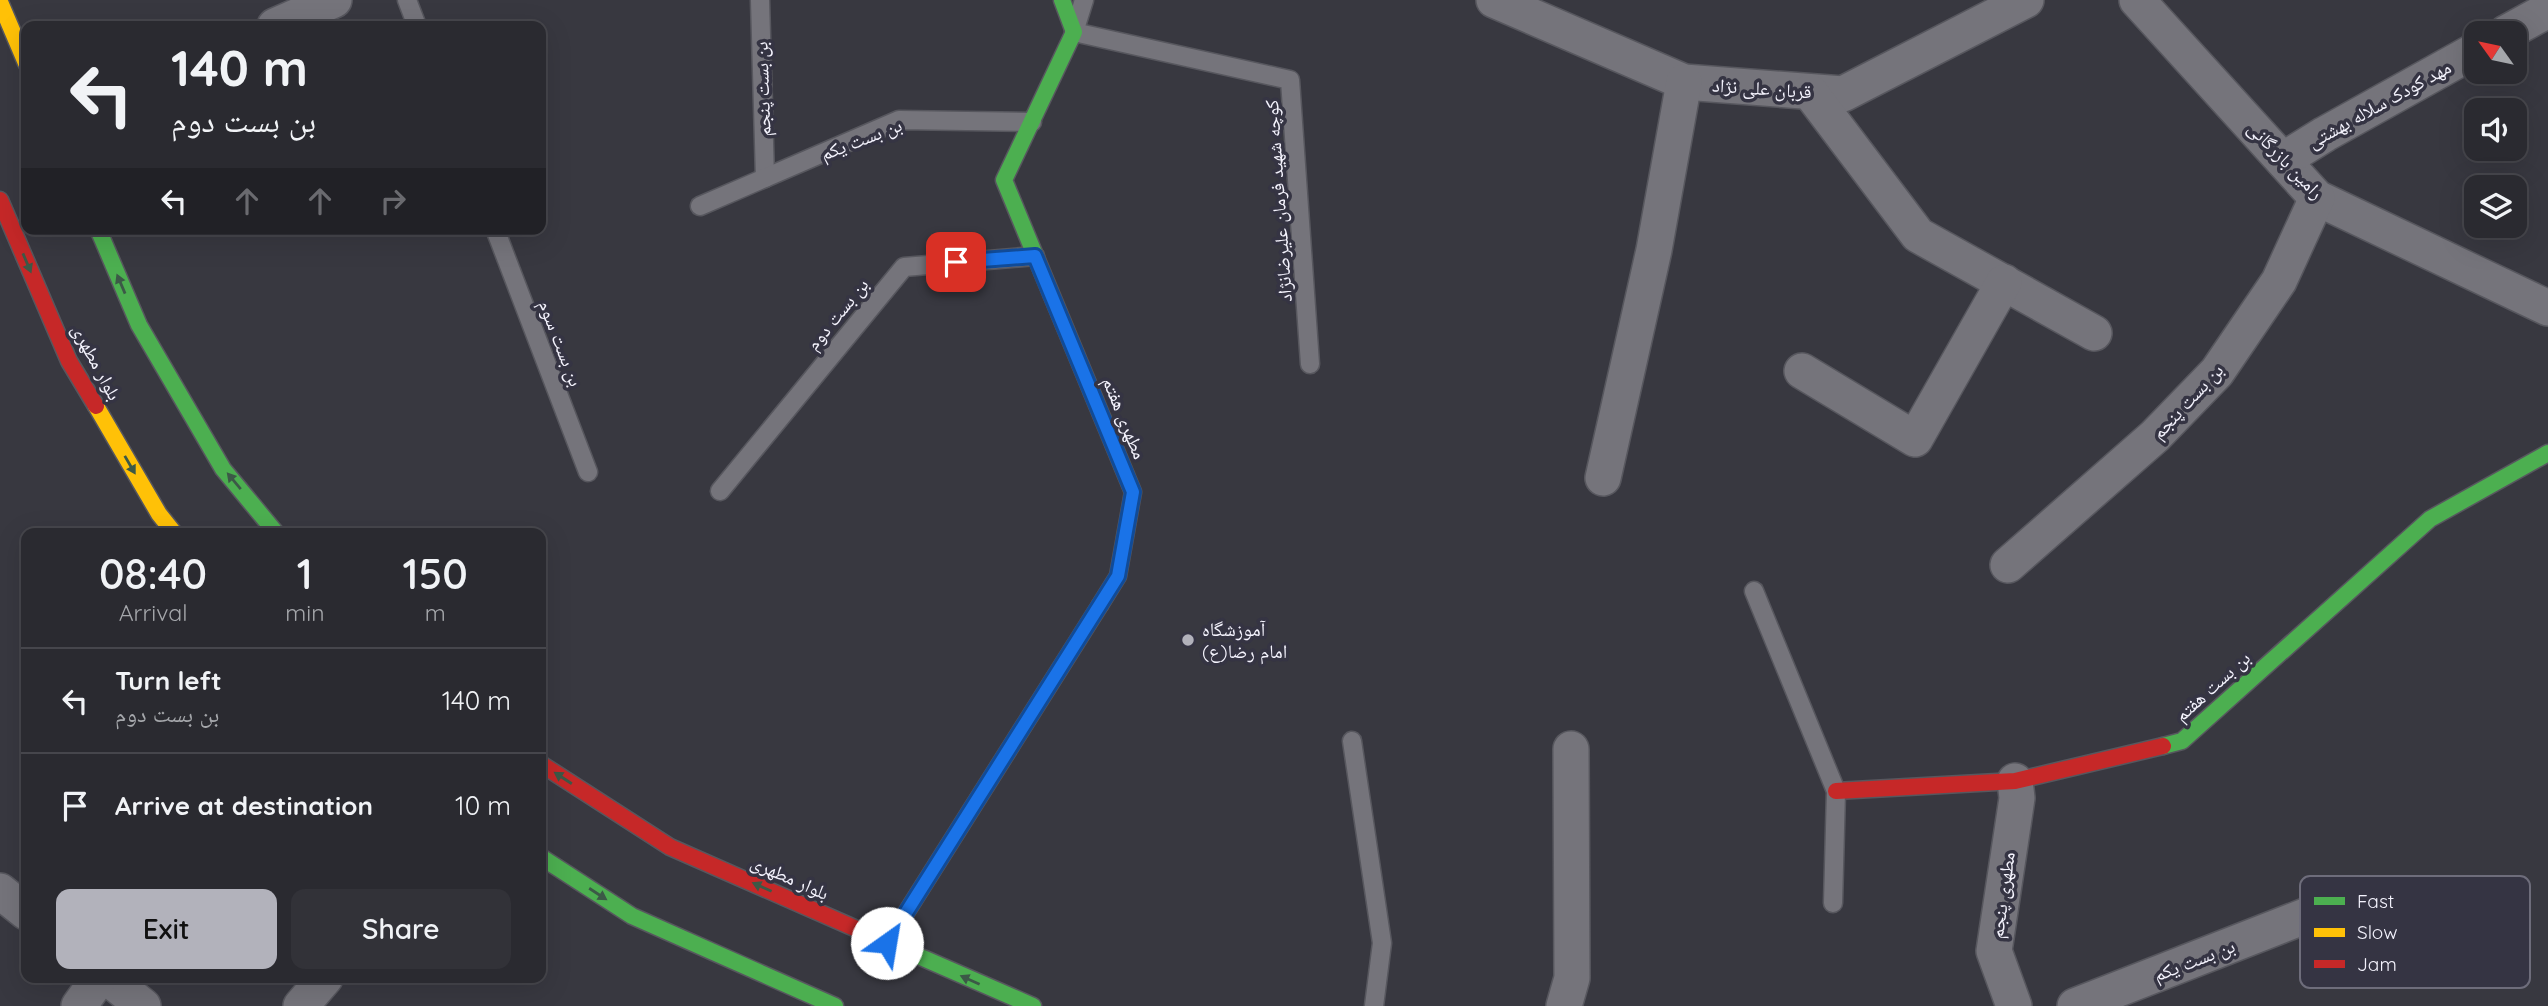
<!DOCTYPE html>
<meta charset="utf-8">
<style>
:root{--surface:#2a2a30;--page:#323238;--text:#f1f3f6;--muted:#a5a7ab;--line:#46464c;--accent:#b2b2bb}
body{margin:0;font-family:Quicksand,"Noto Naskh Arabic",sans-serif;background:var(--page);color:var(--text);height:100vh;display:flex;flex-direction:column;font-size:26px;white-space:nowrap}
*{box-sizing:border-box;margin:0}
p{font-size:23px;color:var(--muted)}
.icon{flex:none;width:38px;height:38px;fill:none;stroke:currentColor;stroke-width:2;stroke-linecap:round;stroke-linejoin:round}
.map{position:relative;flex:1;overflow:hidden}
.details{position:absolute;left:21px;top:528px;width:525px;height:455px;display:flex;flex-direction:column;background:var(--surface);border-radius:14px;box-shadow:0 7px 28px #0002,0 0 0 2px var(--line)}
.details>*{flex:none}
.banner{position:absolute;left:21px;top:21px;width:525px;height:214px;border-radius:14px;box-shadow:0 7px 28px #0002,0 0 0 2px var(--line);background:#2a2a30;color:var(--text);overflow:hidden}
.needle{width:46px;rotate:303deg}
.tools{position:absolute;left:2464px;top:21px;display:grid;gap:14px}
.tools a{display:grid;place-items:center;width:63px;height:63px;border-radius:14px;background:var(--surface);box-shadow:0 7px 28px #0002,0 0 0 2px var(--line);font-size:35px}
.pin{position:absolute;display:grid;place-items:center;width:60px;height:60px;color:#fff;margin:-30px;border-radius:14px;box-shadow:0 4px 10px #0006}
.me{position:absolute;width:77px;margin:-38px;rotate:32deg;stroke-linejoin:round;filter:drop-shadow(0 0 5px #0008)}
.turn{display:flex;align-items:center;gap:24px;height:147px;padding:0 35px;font-size:32px}
.turn .icon{width:91px;height:91px;stroke-width:2.5}
.turn b{display:block;font-size:49px;line-height:60px}
.lanes{display:flex;align-items:center;height:66px;padding:0 35px;background:#0003;justify-content:center;gap:35px;direction:ltr}
.lanes .off{opacity:.35}
.eta{display:flex;justify-content:space-evenly;align-items:center;height:119px;text-align:center}
.eta b{font-size:42px;font-weight:600;line-height:49px}
.action{display:flex;gap:14px;margin-top:auto;padding:14px 35px}
.action a{flex:1;height:80px;border-radius:14px;background:var(--accent);color:#111;font-size:28px;font-weight:600;line-height:80px;text-align:center}
.action a+a{background:var(--page);color:var(--text)}
ul{padding:0;list-style:none}
li{display:flex;align-items:center;gap:21px;height:105px;padding:0 35px;border-top:2px solid var(--line)}
li div{flex:1}
li b{display:block;font-size:26px}
li em{font-style:normal}
.map>svg:first-child{display:block}
.lines{fill:none;stroke-linecap:round;stroke-linejoin:round}
.lane-casing{stroke:#57575e;stroke-width:21}
.street-casing{stroke:#57575e;stroke-width:38}
.fast-casing{stroke:#57575e;stroke-width:19}
.slow-casing{stroke:#57575e;stroke-width:19}
.jam-casing{stroke:#57575e;stroke-width:19}
.lane{stroke:#75747b;stroke-width:18}
.street{stroke:#75747b;stroke-width:35}
.fast{stroke:#4caf50;stroke-width:16}
.slow{stroke:#ffc107;stroke-width:16}
.jam{stroke:#c62828;stroke-width:16}
.oneway{fill:#3c5947}
.route-casing{stroke:#114b97;stroke-width:18}
.route{stroke:#1a73e8;stroke-width:12}
.poi-dot{fill:#b2b2bb;stroke:#353443;stroke-width:2.5}
.labels{text-anchor:middle;stroke-width:7;stroke-linejoin:round;paint-order:stroke}
.street-label{font-size:19px;fill:#f4f3fd;stroke:#353443}
.poi-label{font-size:19px;fill:#f4f3fd;stroke:#353443;text-anchor:start}
.key{fill:#353443;stroke:#6e6d7b;stroke-width:2}
.key-label{font-size:19px;fill:#f4f3fd}
</style>
<div class="map">
<svg width="2548" height="1006" viewBox="0 0 2548 1006">
<rect width="100%" height="100%" fill="#383840"/>
<g class="lines">
<g class="lane-casing">
<g id="lane">
<path d="M 407,0 L 417,26"/>
<path d="M 760,0 L 765,178"/>
<path d="M 1084,0 L 1074,32 L 1290,80 L 1310,364"/>
<path d="M 700,206 L 899,120 L 1032,122"/>
<path d="M 495,229 L 588,472"/>
<path d="M 720,491 L 904,267 L 1035,256"/>
<path d="M 1754,591 L 1836,791 L 1833,903"/>
<path d="M 1352,741 L 1382,943 L 1374,1006"/>
</g>
</g>
<g class="street-casing">
<g id="street">
<path d="M 1494,0 L 1684,82 L 1843,94 L 2026,0"/>
<path d="M 2137,0 L 2317,198 L 2548,308"/>
<path d="M 275,26 L 334,0"/>
<path d="M 2506,33 L 2548,10"/>
<path d="M 1810,92 L 1918,235 L 2094,333"/>
<path d="M 2283,160 L 2325,134 L 2476,50"/>
<path d="M 1802,371 L 1915,439 L 2004,282"/>
<path d="M 1603,478 L 1654,250 L 1684,82"/>
<path d="M 2008,565 L 2155,436 L 2217,372 L 2279,281 L 2317,198"/>
<path d="M 0,891 L 26,912"/>
<path d="M 108,978 L 143,1006"/>
<path d="M 79,1006 L 99,978"/>
<path d="M 301,1006 L 325,978"/>
<path d="M 1564,1006 L 1572,978 L 1571,749"/>
<path d="M 2014,1006 L 1994,951 L 2017,798 L 2015,781"/>
<path d="M 2075,1006 L 2313,913"/>
</g>
</g>
<g class="fast-casing">
<g id="fast">
<path d="M 1062,0 L 1074,32 L 1004,180 L 1133,492 L 1118,576 L 1100,605"/>
<path d="M 98,229 L 139,325 L 223,469 L 277,534"/>
<path d="M 2163,746 L 2182,741 L 2430,519 L 2548,453"/>
<path d="M 541,857 L 632,916 L 835,1006"/>
<path d="M 900,948 L 1033,1006"/>
</g>
</g>
<g class="slow-casing">
<g id="slow">
<path d="M 0,2 L 26,63"/>
<path d="M 96,406 L 159,514 L 175,534"/>
</g>
</g>
<g class="jam-casing">
<g id="jam">
<path d="M 0,200 L 69,361 L 96,406"/>
<path d="M 541,764 L 670,847 L 900,948"/>
<path d="M 1836,791 L 2015,781 L 2163,746"/>
<path d="M 887,943 L 1100,605"/>
</g>
</g>
<use href="#lane" class="lane"/>
<use href="#street" class="street"/>
<use href="#fast" class="fast"/>
<use href="#slow" class="slow"/>
<use href="#jam" class="jam"/>
</g>
<defs><path id="oneway-solid" d="M-6-.8H1V-3.2L6.5 0L1 3.2V.8H-6Z" transform="scale(1.75)"/></defs>
<g class="oneway">
<use href="#oneway-solid" transform="translate(27 263) rotate(67)"/>
<use href="#oneway-solid" transform="translate(121 284) rotate(-113)"/>
<use href="#oneway-solid" transform="translate(130 465) rotate(60)"/>
<use href="#oneway-solid" transform="translate(234 481) rotate(-130)"/>
<use href="#oneway-solid" transform="translate(563 778) rotate(-147)"/>
<use href="#oneway-solid" transform="translate(762 887) rotate(-156)"/>
<use href="#oneway-solid" transform="translate(598 894) rotate(33)"/>
<use href="#oneway-solid" transform="translate(970 980) rotate(-156)"/>
</g>
<g class="lines">
<g class="route-casing">
<path id="route" d="M 887,943 L 1118,576 L 1133,492 L 1035,256 L 956,262"/>
</g>
<use href="#route" class="route"/>
</g>
<circle class="poi-dot" cx="1188" cy="640" r="7"/>
<g class="labels">
<g class="street-label">
<text transform="translate(1762 88) rotate(4)" y="7">قربان علی نژاد</text>
<text transform="translate(762 89) rotate(-92)" y="7">بن بست پنجم</text>
<text transform="translate(2379 104) rotate(-29)" y="7">مهد کودک سلاله بهشتی</text>
<text transform="translate(861 139) rotate(-21)" y="7">بن بست یکم</text>
<text transform="translate(2286 160) rotate(46)" y="7">رامین بازرگانی</text>
<text transform="translate(1278 201) rotate(-94)" y="7">کوچه شهید فرمان علیرضانژاد</text>
<text transform="translate(837 314) rotate(-51)" y="7">بن بست دوم</text>
<text transform="translate(561 343) rotate(69)" y="7">بن بست سوم</text>
<text transform="translate(97 362) rotate(62)" y="7">بلوار مطهری</text>
<text transform="translate(2187 401) rotate(-47)" y="7">بن بست پنجم</text>
<text transform="translate(1125 418) rotate(68)" y="7">مطهری هفتم</text>
<text transform="translate(2212 686) rotate(-42)" y="7">بن بست هفتم</text>
<text transform="translate(790 877) rotate(24)" y="7">بلوار مطهری</text>
<text transform="translate(2002 895) rotate(-82)" y="7">مطهری پنجم</text>
<text transform="translate(2194 960) rotate(-21)" y="7">بن بست یکم</text>
</g>
<g class="poi-label">
<text x="1202" y="636">آموزشگاه<tspan x="1202" dy="22">امام رضا(ع)</tspan></text>
</g>
</g>
<rect x="2300" y="876" width="230" height="112" rx="10" class="key"/>
<rect x="2314" y="897" width="31" height="8" fill="#4caf50"/>
<rect x="2314" y="928" width="31" height="9" fill="#ffc107"/>
<rect x="2314" y="960" width="31" height="8" fill="#c62828"/>
<g class="key-label">
<text x="2357" y="908">Fast</text>
<text x="2357" y="939">Slow</text>
<text x="2357" y="971">Jam</text>
</g>
</svg>
<div class="tools">
<a><svg class="needle" viewBox="-14 -14 28 28"><path d="M0-13l5 13h-10z" fill="#e53935"/><path d="M0 13l5-13h-10z" fill="#a5a7ab"/></svg></a>
<a><svg class="icon" aria-label="sound" viewBox="0 0 24 24"><path d="M4 9h4l5-4v14l-5-4H4zM17 9q2 3 0 6"/></svg></a>
<a><svg class="icon" aria-label="layers" viewBox="0 0 24 24"><path d="M12 4l9 5-9 5-9-5zM3 14l9 5 9-5"/></svg></a>
</div>
<div class="pin" style="left:956px;top:262px;background:#d93025"><svg class="icon" aria-label="arrive" viewBox="0 0 24 24"><path d="M6 21V4h12l-3 4 3 4H6"/></svg></div>
<svg class="me" style="left:887px;top:943px" viewBox="-20 -20 40 40"><circle r="19" fill="#fff"/><path d="M0-13L10 11 0 6-10 11z" fill="#1a73e8"/></svg>
<div class="banner">
<div class="turn"><svg class="icon" aria-label="left" viewBox="0 0 24 24"><path d="M17 20v-9H6M10 6l-5 5 5 5"/></svg><div><b>140 m</b>بن بست دوم</div></div>
<div class="lanes"><svg class="icon" aria-label="left" viewBox="0 0 24 24"><path d="M17 20v-9H6M10 6l-5 5 5 5"/></svg><svg class="icon off" aria-label="ahead" viewBox="0 0 24 24"><path d="M12 20V5M6 11l6-6 6 6"/></svg><svg class="icon off" aria-label="ahead" viewBox="0 0 24 24"><path d="M12 20V5M6 11l6-6 6 6"/></svg><svg class="icon off" aria-label="right" viewBox="0 0 24 24"><path d="M7 20v-9h11M14 6l5 5-5 5"/></svg></div>
</div>
<section class="details">
<div class="eta">
<div><b>08:40</b><p>Arrival</p></div>
<div><b>1</b><p>min</p></div>
<div><b>150</b><p>m</p></div>
</div>
<ul>
<li><svg class="icon" aria-label="left" viewBox="0 0 24 24"><path d="M17 20v-9H6M10 6l-5 5 5 5"/></svg><div><b>Turn left</b><p>بن بست دوم</p></div><em>140 m</em></li>
<li><svg class="icon" aria-label="arrive" viewBox="0 0 24 24"><path d="M6 21V4h12l-3 4 3 4H6"/></svg><div><b>Arrive at destination</b></div><em>10 m</em></li>
</ul>
<div class="action"><a>Exit</a><a>Share</a></div>
</section>
</div>
